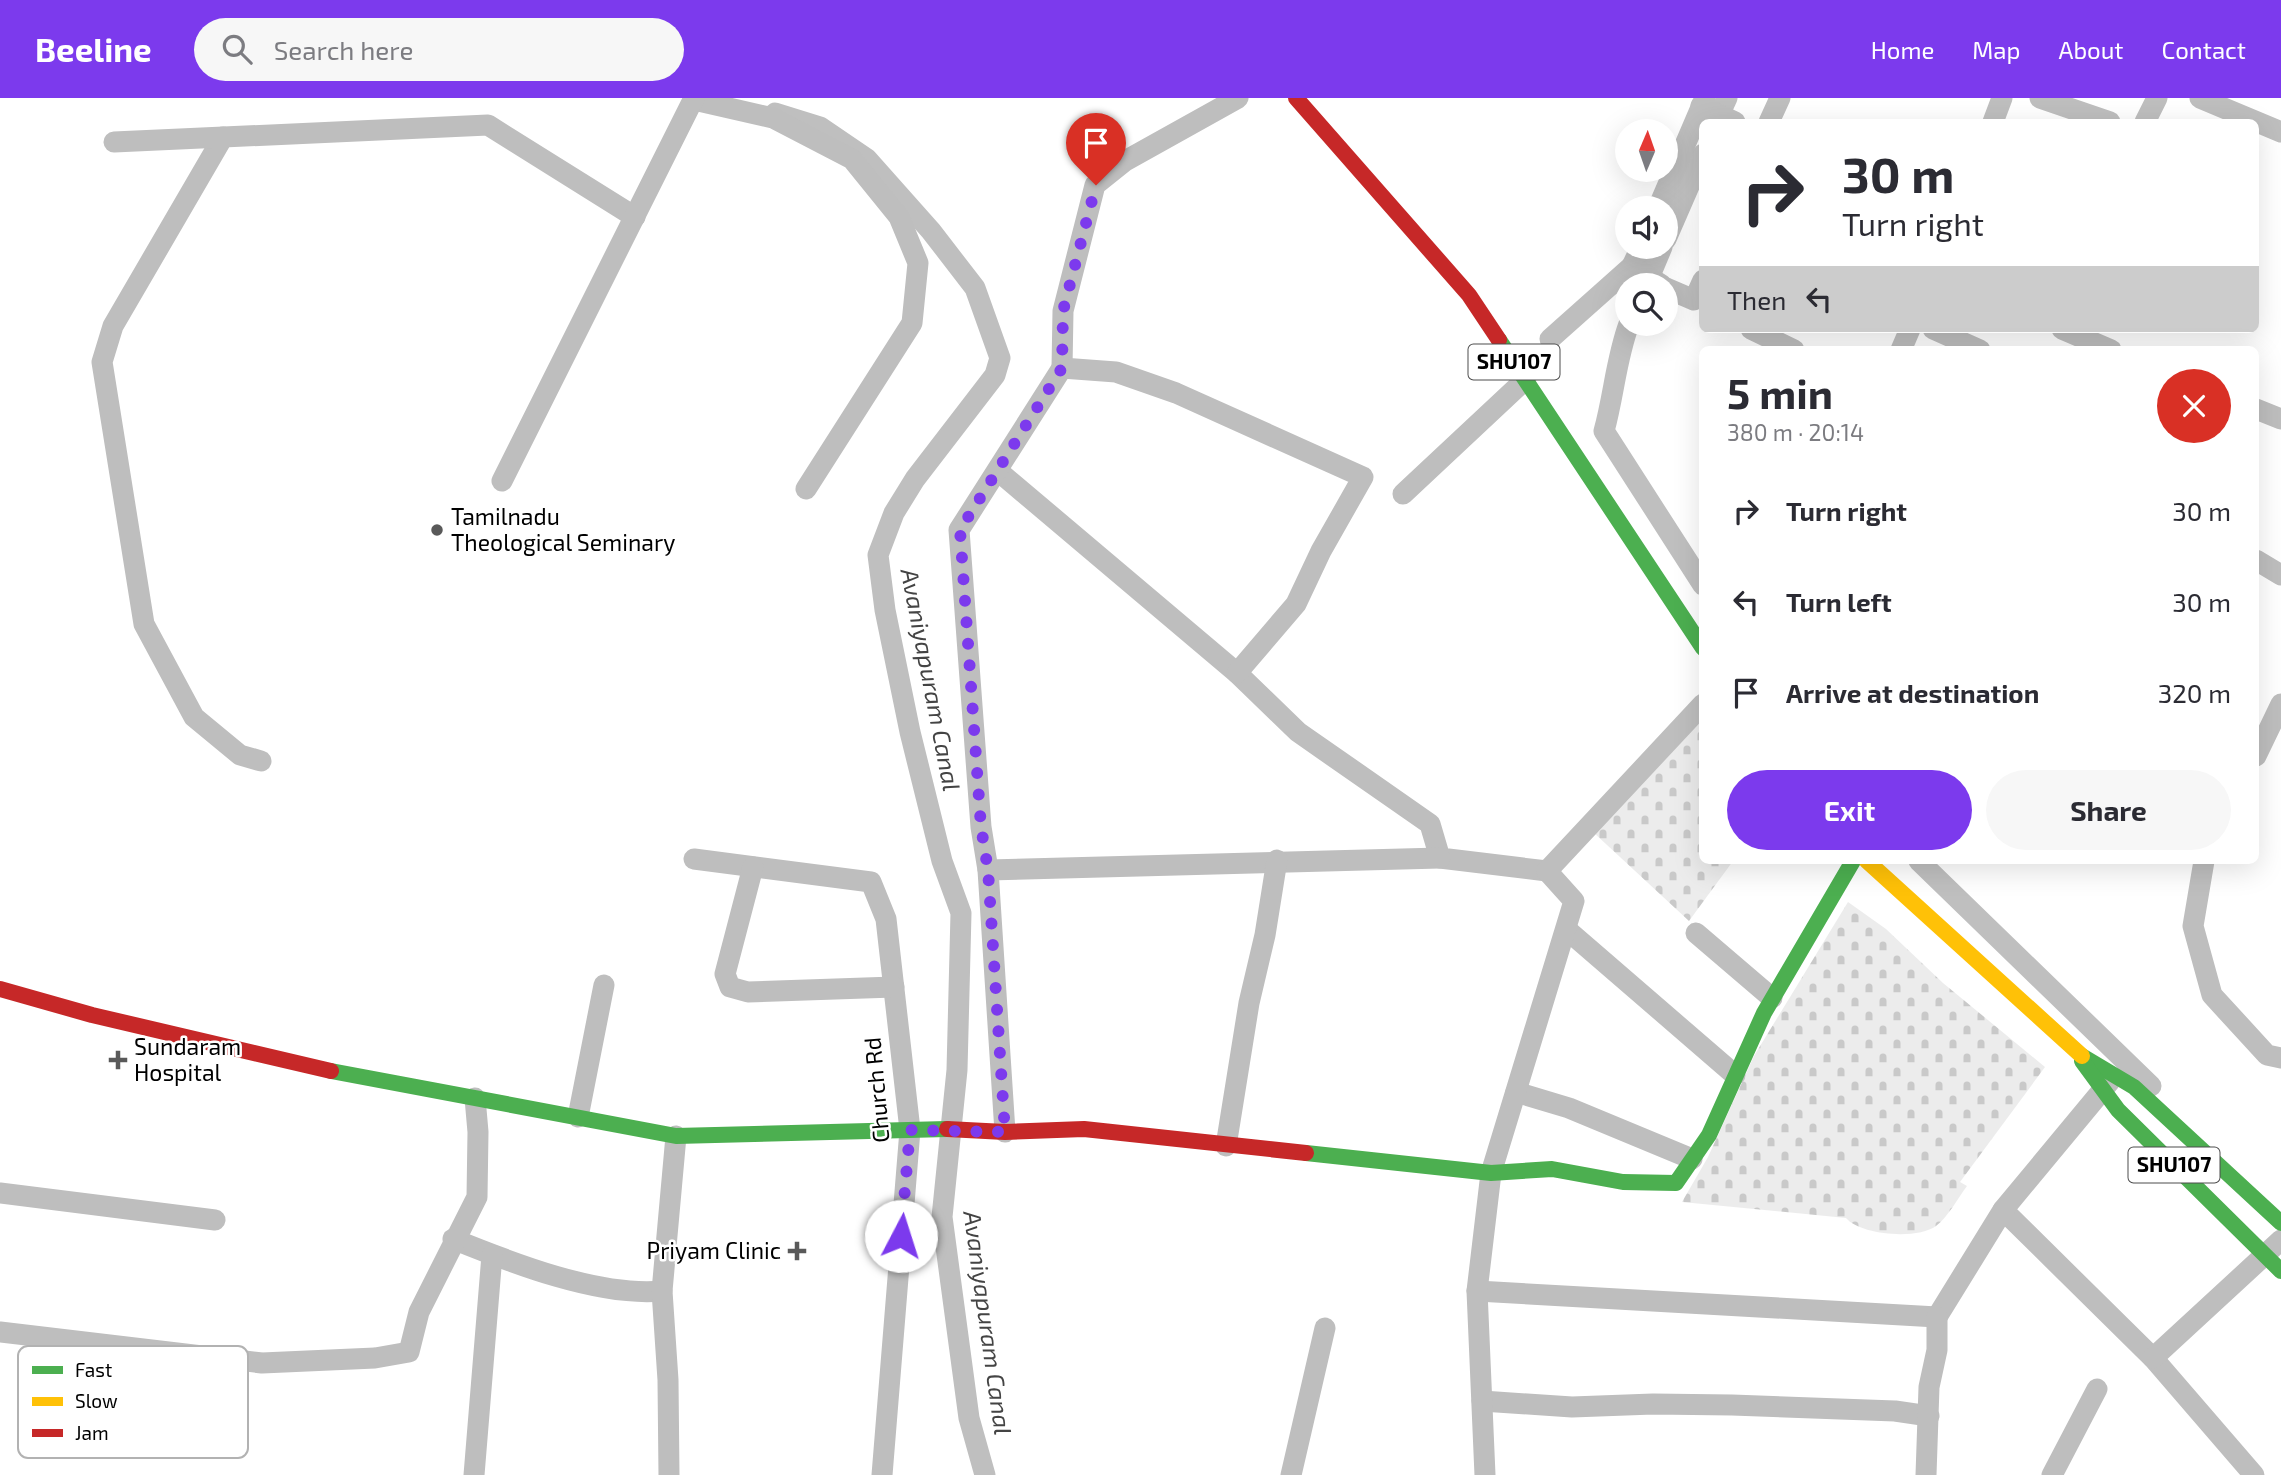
<!DOCTYPE html>
<meta charset="utf-8">
<style>
:root{--surface:#fff;--page:#f7f7f7;--text:#2b2b33;--muted:#7c7c81;--accent:#7c3aed}
body{margin:0;font-family:"Exo 2",sans-serif;background:var(--page);color:var(--text);height:100vh;display:flex;flex-direction:column;font-size:26px;white-space:nowrap}
*{box-sizing:border-box;margin:0}
p{font-size:23px;color:var(--muted)}
.icon{flex:none;width:38px;height:38px;fill:none;stroke:currentColor;stroke-width:2;stroke-linecap:round;stroke-linejoin:round}
.map{position:relative;flex:1;overflow:hidden}
.panel{position:absolute;left:1699px;top:248px;width:560px;height:518px;display:flex;flex-direction:column;background:var(--surface);border-radius:10px;box-shadow:0 7px 28px #0002}
.panel>*{flex:none}
.guide{position:absolute;left:1699px;top:21px;width:560px;height:214px;border-radius:10px;box-shadow:0 7px 28px #0002;background:#fff;color:var(--text);overflow:hidden}
.needle{width:46px;rotate:2deg}
.controls{position:absolute;left:1615px;top:21px;display:grid;gap:14px}
.controls a{display:grid;place-items:center;width:63px;height:63px;border-radius:50%;background:var(--surface);box-shadow:0 7px 28px #0002;font-size:35px}
.pin{position:absolute;display:grid;place-items:center;width:60px;height:60px;color:#fff;margin:-72px -30px;border-radius:50% 50% 50% 0;rotate:-45deg;box-shadow:0 0 7px #0007}
.pin .icon{rotate:45deg}
.me{position:absolute;width:77px;margin:-38px;rotate:5deg;stroke-linejoin:round;filter:drop-shadow(0 0 5px #0008)}
.turn{display:flex;align-items:center;gap:24px;height:147px;padding:0 28px;font-size:32px}
.turn .icon{width:91px;height:91px;stroke-width:2.5}
.turn b{display:block;font-size:49px;line-height:60px}
.then{display:flex;align-items:center;height:66px;padding:0 28px;background:#0003;gap:14px;font-size:26px}
.round{display:grid;place-items:center;flex:none;width:74px;height:74px;border-radius:37px;background:var(--page)}
.overview{display:flex;align-items:center;justify-content:space-between;height:119px;padding:0 28px}
h1{font-size:42px;font-weight:700;line-height:52px}
.primary-button{display:flex;gap:14px;margin-top:auto;padding:14px 28px}
.primary-button a{flex:1;height:80px;border-radius:42px;background:var(--accent);color:#fff;font-size:28px;font-weight:700;line-height:80px;text-align:center}
.primary-button a+a{background:var(--page);color:var(--text)}
ul{padding:0;list-style:none}
li{display:flex;align-items:center;gap:21px;height:91px;padding:0 28px}
li div{flex:1}
li b{display:block;font-size:26px}
li em{font-style:normal}
header{display:flex;align-items:center;gap:42px;box-sizing:border-box;height:98px;padding:0 35px;background:var(--accent);color:#fff}
header strong{font-size:33px}
nav{display:flex;gap:38px;margin-inline-start:auto;font-size:24px}
.search{width:490px;height:63px;background:var(--page);display:flex;align-items:center;gap:18px;box-sizing:border-box;padding:0 24px;border-radius:38px;color:var(--muted);font-size:26px}
.map>svg:first-child{display:block}
.cemetery{fill:url(#cemetery-stones)}
.lines{fill:none;stroke-linecap:round;stroke-linejoin:round}
.canal{stroke:#bfbfbf;stroke-width:21}
.street{stroke:#bebebe;stroke-width:21}
.fast{stroke:#4caf50;stroke-width:16}
.slow{stroke:#ffc107;stroke-width:16}
.jam{stroke:#c62828;stroke-width:16}
.route{stroke:#7c3aed;stroke-width:12;stroke-dasharray:0 21.6}
.poi-dot{fill:#595959;stroke:#fff;stroke-width:2.5}
.labels{text-anchor:middle;stroke-width:5;stroke-linejoin:round;paint-order:stroke}
.shield{fill:#fff;stroke:#4c4c4c;stroke-width:2}
.shield-label{font-size:21px;font-weight:bold;fill:#000}
.poi-label{font-size:23px;fill:#000;stroke:#fff;text-anchor:start}
.street-label{font-size:23px;fill:#000;stroke:#fff}
.water-label{font-size:24px;font-style:italic;fill:#444;stroke:#fff}
.key{fill:#fff;stroke:#b2b2b2;stroke-width:2}
.key-label{font-size:19px;fill:#000}
</style>
<header>
<strong>Beeline</strong>
<div class="search"><svg class="icon" aria-label="search" viewBox="0 0 24 24"><circle cx="10" cy="10" r="6"/><path d="M15 15l6 6"/></svg>Search here</div>
<nav><a>Home</a><a>Map</a><a>About</a><a>Contact</a></nav>
</header>
<div class="map">
<svg width="2281" height="1377" viewBox="0 0 2281 1377">
<defs>
<pattern id="cemetery-stones" width="16" height="16" patternUnits="userSpaceOnUse" patternTransform="scale(1.75)"><rect width="16" height="16" fill="#ececec"/><path d="M2 7V4a2 2 0 0 1 4 0v3zM10 15v-3a2 2 0 0 1 4 0v3z" fill="#c9c9c9"/></pattern>
</defs>
<rect width="100%" height="100%" fill="#fff"/>
<g class="cemetery">
<path d="M 1703,616 L 1703,763 L 1733,763 L 1689,823 L 1593,734 Z"/>
<path d="M 1848,804 L 1886,831 L 1943,885 L 2045,969 L 1960,1084 L 1967,1088 C 1958,1100 1948,1119 1936,1128 C 1917,1142 1860,1137 1846,1120 L 1682,1104 L 1708,1059 L 1754,958 Z"/>
</g>
<g class="lines">
<g class="canal">
<path d="M 775,15 L 820,29 L 867,61 L 931,133 L 975,190 L 1000,260 L 995,277 L 915,381 L 894,415 L 878,457 L 885,512 L 910,634 L 942,763 L 961,815 L 957,972 L 942,1119 L 969,1320 L 985,1377"/>
<path d="M 1716,24 L 1727,0"/>
<path d="M 1666,141 L 1703,56"/>
<path d="M 1646,187 L 1662,149"/>
<path d="M 1629,226 C 1616,261 1614,297 1604,333 L 1703,487"/>
<path d="M 1919,763 L 2151,988"/>
</g>
<g class="street">
<path d="M 2040,0 L 2110,24"/>
<path d="M 2200,0 L 2281,34"/>
<path d="M 694,2 L 773,20 L 852,61 L 899,119 L 918,165 L 912,225 L 806,391"/>
<path d="M 1701,8 L 1735,24"/>
<path d="M 1769,24 L 1780,0"/>
<path d="M 1993,24 L 2002,0"/>
<path d="M 2145,24 L 2157,0"/>
<path d="M 223,39 L 113,228 L 102,264 L 144,526 L 194,619 L 240,657 L 261,663"/>
<path d="M 114,44 L 488,27 L 635,119"/>
<path d="M 1658,110 L 1705,0"/>
<path d="M 1632,168 L 1641,149"/>
<path d="M 1666,190 L 1694,202 L 1703,182"/>
<path d="M 1751,231 L 1794,252"/>
<path d="M 1933,231 L 1980,252"/>
<path d="M 2062,231 L 2111,252"/>
<path d="M 1550,241 L 1632,168 L 1662,187"/>
<path d="M 1901,252 L 1910,231"/>
<path d="M 2256,311 L 2281,321"/>
<path d="M 998,373 L 1237,575 L 1298,634 L 1430,726 L 1440,760 L 1547,773"/>
<path d="M 502,383 L 694,0"/>
<path d="M 1403,396 L 1526,281"/>
<path d="M 2256,462 L 2281,477"/>
<path d="M 1237,575 L 1296,506 L 1321,453 L 1363,379 L 1176,295 L 1116,274 L 1062,270 L 1063,213 L 1095,87 L 1125,63 L 1238,0"/>
<path d="M 2256,658 L 2281,606"/>
<path d="M 694,761 L 871,784 L 886,821 L 910,1032 L 882,1377"/>
<path d="M 2204,763 L 2193,828 L 2212,897 L 2267,957 L 2281,960"/>
<path d="M 753,769 L 725,876 L 730,889 L 748,894 L 894,889"/>
<path d="M 988,772 L 1440,760"/>
<path d="M 1566,831 L 1735,977"/>
<path d="M 1696,835 L 1772,900"/>
<path d="M 1516,994 L 1569,1010 L 1692,1061"/>
<path d="M 578,1019 L 604,887"/>
<path d="M 1005,1034 L 988,772 L 981,729 L 959,432 L 1062,270"/>
<path d="M 1226,1048 L 1249,905 L 1265,837 L 1277,762"/>
<path d="M 0,1095 L 215,1122"/>
<path d="M 2003,1112 L 2153,1260 L 2254,1377"/>
<path d="M 453,1141 C 512,1165 599,1199 662,1193"/>
<path d="M 1477,1193 L 1937,1219 L 2003,1112 L 2110,983"/>
<path d="M 0,1234 L 262,1265 L 375,1260 L 409,1254 L 419,1214 L 477,1099 L 478,1034 L 475,1000"/>
<path d="M 2153,1260 L 2281,1142"/>
<path d="M 1482,1303 L 1572,1309 L 1653,1306 L 1732,1307 L 1895,1313 L 1929,1318"/>
<path d="M 474,1377 L 492,1157"/>
<path d="M 669,1377 L 668,1282 L 662,1193 L 676,1038"/>
<path d="M 1291,1377 L 1325,1230"/>
<path d="M 1485,1377 L 1477,1193 L 1491,1075 L 1574,803 L 1547,773 L 1703,606"/>
<path d="M 1926,1377 L 1929,1289 L 1937,1252 L 1937,1219"/>
<path d="M 2052,1377 L 2097,1291"/>
</g>
<g class="fast">
<path d="M 1499,242 L 1703,550"/>
<path d="M 2082,958 L 2134,989 L 2281,1125"/>
<path d="M 2082,963 L 2118,1012 L 2281,1173"/>
<path d="M 331,973 L 676,1038 L 947,1031"/>
<path d="M 1306,1055 L 1491,1075 L 1552,1071 L 1623,1084 L 1676,1085 L 1709,1037 L 1764,915 L 1853,763"/>
</g>
<path class="slow" d="M 1867,763 L 2082,958"/>
<g class="jam">
<path d="M 1296,0 L 1469,197 L 1499,242"/>
<path d="M 0,891 L 92,917 L 331,973"/>
<path d="M 947,1031 L 1005,1034 L 1084,1031 L 1306,1055"/>
</g>
</g>
<g class="lines">
<path class="route" d="M 901,1138 L 910,1032 L 1005,1034 L 988,772 L 981,729 L 960,432 L 1062,270 L 1063,213 L 1096,87"/>
</g>
<g class="poi-dot">
<circle cx="437" cy="432" r="7"/>
<path d="M114.5 951.5h7v7h7v7h-7v7h-7v-7h-7v-7h7z"/>
<path d="M793.5 1142.5h7v7h7v7h-7v7h-7v-7h-7v-7h7z"/>
</g>
<g class="labels">
<g class="shield">
<rect x="1468.5" y="246.5" width="91" height="35" rx="5"/>
<rect x="2128.5" y="1049.5" width="91" height="35" rx="5"/>
</g>
<g class="shield-label">
<text x="1514" y="271">SHU107</text>
<text x="2174" y="1074">SHU107</text>
</g>
<g class="poi-label">
<text x="451" y="427">Tamilnadu<tspan x="451" dy="26">Theological Seminary</tspan></text>
<text x="134" y="957">Sundaram<tspan x="134" dy="26">Hospital</tspan></text>
<text x="781" y="1161" text-anchor="end">Priyam Clinic</text>
</g>
<g class="street-label">
<text transform="translate(877 992) rotate(-95)" y="8">Church Rd</text>
</g>
<g class="water-label">
<text transform="translate(930 582) rotate(79)" y="8">Avaniyapuram Canal</text>
<text transform="translate(987 1225) rotate(82)" y="8">Avaniyapuram Canal</text>
</g>
</g>
<rect x="18" y="1248" width="230" height="112" rx="10" class="key"/>
<rect x="32" y="1268" width="31" height="8" fill="#4caf50"/>
<rect x="32" y="1299" width="31" height="9" fill="#ffc107"/>
<rect x="32" y="1331" width="31" height="8" fill="#c62828"/>
<g class="key-label">
<text x="75" y="1279">Fast</text>
<text x="75" y="1310">Slow</text>
<text x="75" y="1342">Jam</text>
</g>
</svg>
<div class="controls">
<a><svg class="needle" viewBox="-14 -14 28 28"><path d="M0-13l5 13h-10z" fill="#e53935"/><path d="M0 13l5-13h-10z" fill="#7c7c81"/></svg></a>
<a><svg class="icon" aria-label="sound" viewBox="0 0 24 24"><path d="M4 9h4l5-4v14l-5-4H4zM17 9q2 3 0 6"/></svg></a>
<a><svg class="icon" aria-label="search" viewBox="0 0 24 24"><circle cx="10" cy="10" r="6"/><path d="M15 15l6 6"/></svg></a>
</div>
<div class="pin" style="left:1096px;top:87px;background:#d93025"><svg class="icon" aria-label="arrive" viewBox="0 0 24 24"><path d="M6 21V4h12l-3 4 3 4H6"/></svg></div>
<svg class="me" style="left:901px;top:1138px" viewBox="-20 -20 40 40"><circle r="19" fill="#fff"/><path d="M0-13L10 11 0 6-10 11z" fill="#7c3aed"/></svg>
<div class="guide">
<div class="turn"><svg class="icon" aria-label="right" viewBox="0 0 24 24"><path d="M7 20v-9h11M14 6l5 5-5 5"/></svg><div><b>30 m</b>Turn right</div></div>
<div class="then">Then<svg class="icon" aria-label="left" viewBox="0 0 24 24"><path d="M17 20v-9H6M10 6l-5 5 5 5"/></svg></div>
</div>
<section class="panel">
<div class="overview"><div><h1>5 min</h1><p>380 m · 20:14</p></div><a class="round" style="background:#d93025;color:#fff"><svg class="icon" aria-label="close" viewBox="0 0 24 24"><path d="M6 6l12 12M18 6L6 18"/></svg></a></div>
<ul>
<li><svg class="icon" aria-label="right" viewBox="0 0 24 24"><path d="M7 20v-9h11M14 6l5 5-5 5"/></svg><div><b>Turn right</b></div><em>30 m</em></li>
<li><svg class="icon" aria-label="left" viewBox="0 0 24 24"><path d="M17 20v-9H6M10 6l-5 5 5 5"/></svg><div><b>Turn left</b></div><em>30 m</em></li>
<li><svg class="icon" aria-label="arrive" viewBox="0 0 24 24"><path d="M6 21V4h12l-3 4 3 4H6"/></svg><div><b>Arrive at destination</b></div><em>320 m</em></li>
</ul>
<div class="primary-button"><a>Exit</a><a>Share</a></div>
</section>
</div>
